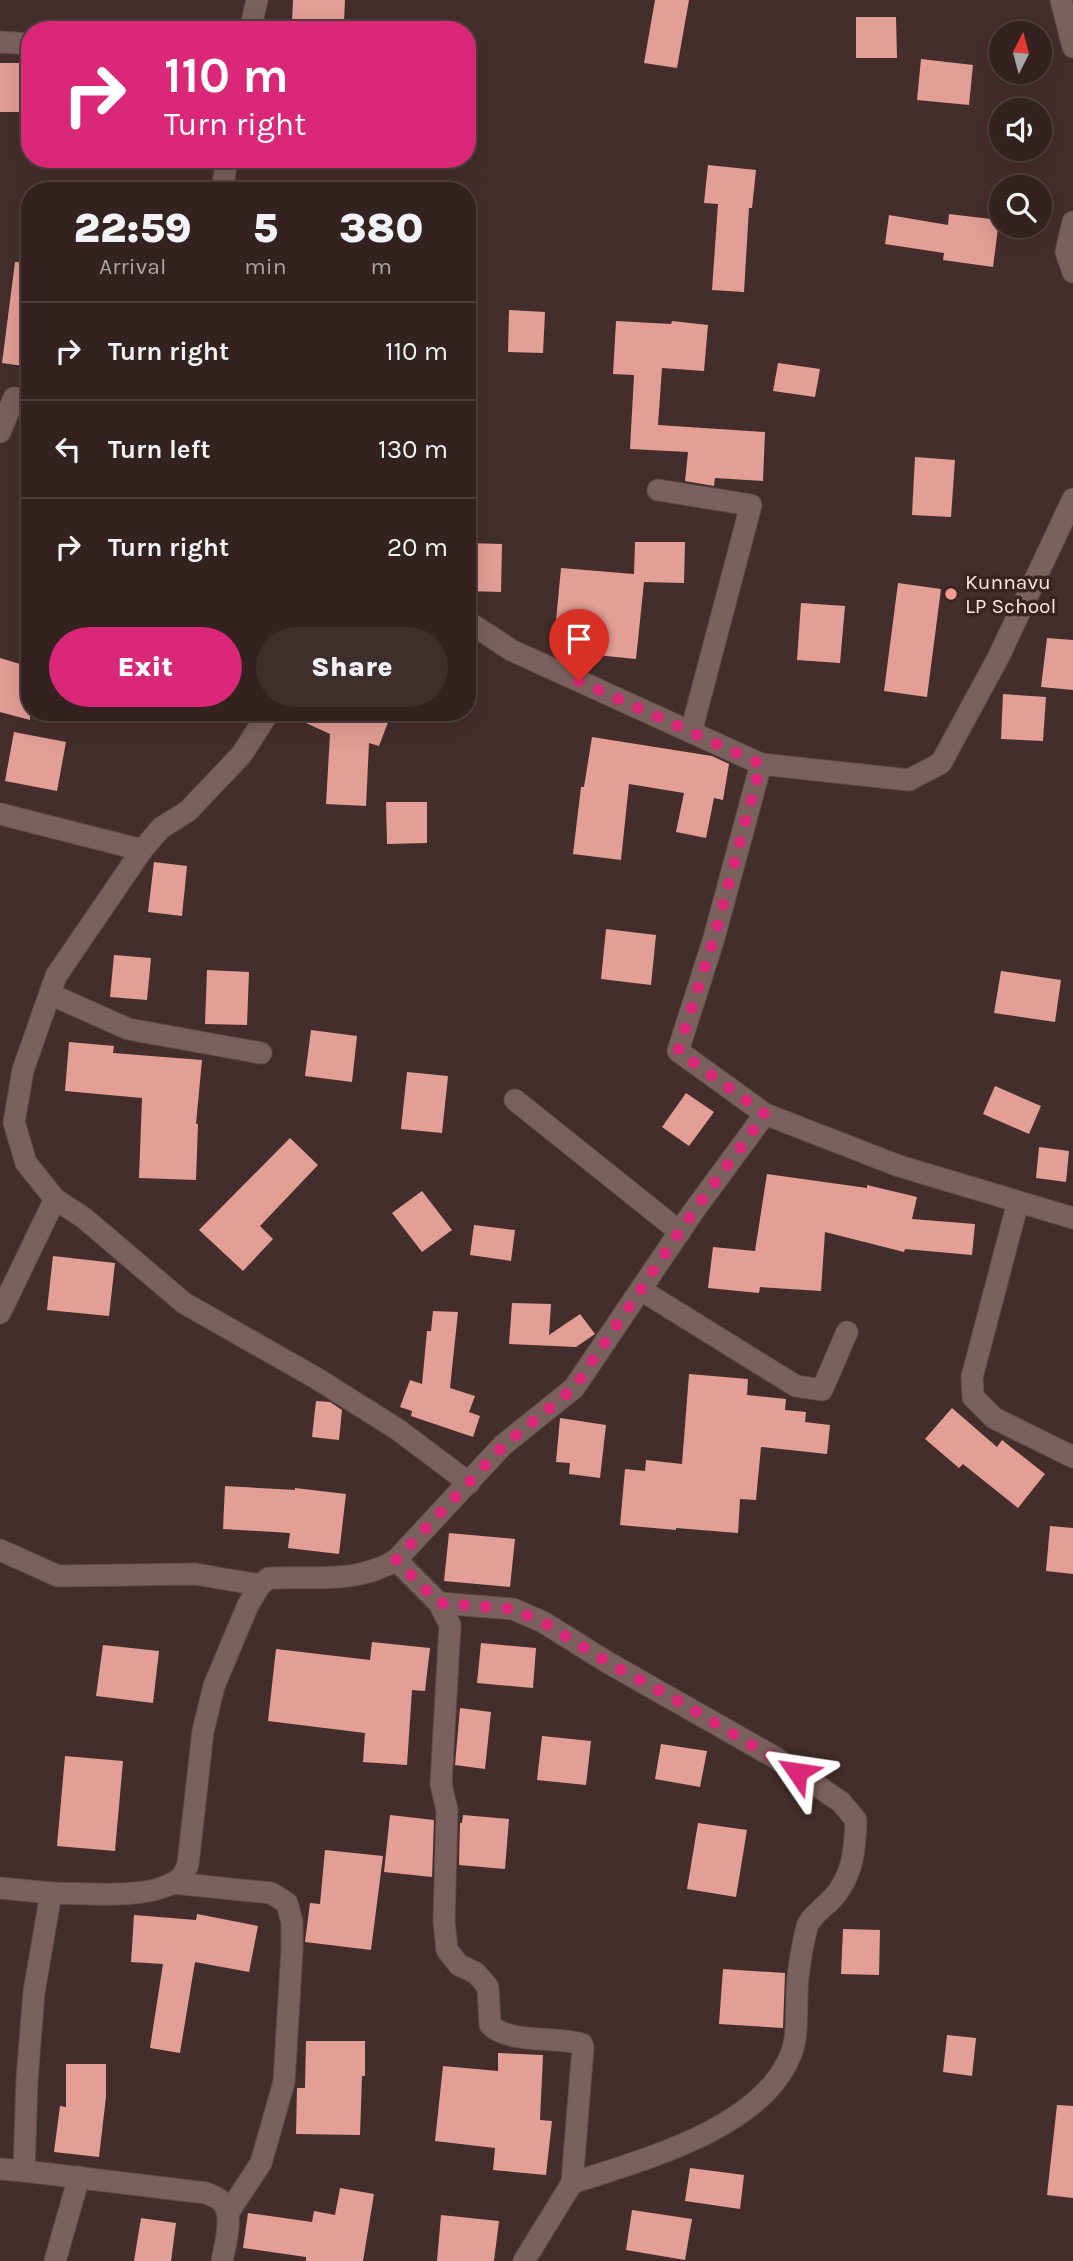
<!DOCTYPE html>
<style>
:root{--surface:#332220;--page:#3e2f2d;--text:#f1f3f6;--muted:#a9a4a5;--line:#4e3f3e;--accent:#db2777}
body{margin:0;font-family:Karla,sans-serif;background:var(--page);color:var(--text);height:100vh;display:flex;flex-direction:column;font-size:26px;white-space:nowrap}
*{box-sizing:border-box;margin:0}
p{font-size:23px;color:var(--muted)}
.icon{flex:none;width:38px;height:38px;fill:none;stroke:currentColor;stroke-width:2;stroke-linecap:round;stroke-linejoin:round}
.map{position:relative;flex:1;overflow:hidden}
.details{position:absolute;left:21px;top:182px;width:455px;height:539px;display:flex;flex-direction:column;background:var(--surface);border-radius:28px;box-shadow:0 7px 28px #0002,0 0 0 2px var(--line)}
.details>*{flex:none}
.banner{position:absolute;left:21px;top:21px;width:455px;height:147px;border-radius:28px;box-shadow:0 7px 28px #0002,0 0 0 2px var(--line);background:#db2777;color:#fff;overflow:hidden}
.needle{width:46px;rotate:6deg}
.tools{position:absolute;left:989px;top:21px;display:grid;gap:14px}
.tools a{display:grid;place-items:center;width:63px;height:63px;border-radius:50%;background:var(--surface);box-shadow:0 7px 28px #0002,0 0 0 2px var(--line);font-size:35px}
.pin{position:absolute;display:grid;place-items:center;width:60px;height:60px;color:#fff;margin:-72px -30px;border-radius:50% 50% 50% 0;rotate:-45deg;box-shadow:0 0 7px #0007}
.pin .icon{rotate:45deg}
.me{position:absolute;width:77px;margin:-38px;rotate:302deg;stroke-linejoin:round;filter:drop-shadow(0 0 5px #0008)}
.turn{display:flex;align-items:center;gap:24px;height:147px;padding:0 28px;font-size:32px}
.turn .icon{width:91px;height:91px;stroke-width:2.5}
.turn b{display:block;font-size:49px;line-height:60px}
.eta{display:flex;justify-content:space-evenly;align-items:center;height:119px;text-align:center}
.eta b{font-size:42px;font-weight:800;line-height:49px}
.action{display:flex;gap:14px;margin-top:auto;padding:14px 28px}
.action a{flex:1;height:80px;border-radius:42px;background:var(--accent);color:#fff;font-size:28px;font-weight:800;line-height:80px;text-align:center}
.action a+a{background:var(--page);color:var(--text)}
ul{padding:0;list-style:none}
li{display:flex;align-items:center;gap:21px;height:98px;padding:0 28px;border-top:2px solid var(--line)}
li div{flex:1}
li b{display:block;font-size:26px}
li em{font-style:normal}
.map>svg:first-child{display:block}
.building{fill:#e39e96}
.lines{fill:none;stroke-linecap:round;stroke-linejoin:round}
.minor-casing{stroke:#604c4a;stroke-width:23}
.minor{stroke:#7a615d;stroke-width:21}
.route{stroke:#db2777;stroke-width:12;stroke-dasharray:0 21.6}
.poi-dot{fill:#f59c92;stroke:#392421;stroke-width:2.5}
.labels{text-anchor:middle;stroke-width:7;stroke-linejoin:round;paint-order:stroke}
.poi-label{font-size:21px;fill:#f8e9e7;stroke:#392421;text-anchor:start}
</style>
<div class="map">
<svg width="1073" height="2261" viewBox="0 0 1073 2261">
<rect width="100%" height="100%" fill="#442e2b"/>
<g class="building">
<path d="M 293,0 L 345,0 L 344,23 L 292,22 Z"/>
<path d="M 655,0 L 689,0 L 677,68 L 644,63 Z"/>
<path d="M 856,17 L 896,17 L 897,58 L 856,58 Z"/>
<path d="M 921,59 L 973,65 L 969,105 L 917,100 Z"/>
<rect x="0" y="63" width="30" height="49"/>
<path d="M 708,165 L 756,170 L 752,208 L 749,208 L 744,292 L 712,290 L 718,204 L 704,203 Z"/>
<path d="M 949,214 L 999,220 L 993,267 L 943,260 L 944,253 L 885,244 L 889,215 L 948,225 Z"/>
<path d="M 15,262 L 30,263 L 30,367 L 2,363 Z"/>
<path d="M 509,310 L 545,312 L 543,353 L 508,352 Z"/>
<path d="M 616,321 L 671,324 L 672,321 L 708,325 L 704,371 L 662,368 L 658,425 L 765,432 L 763,481 L 715,478 L 714,486 L 685,481 L 688,452 L 630,449 L 634,375 L 613,374 Z"/>
<path d="M 778,363 L 820,369 L 815,397 L 773,391 Z"/>
<path d="M 915,457 L 955,460 L 951,517 L 912,515 Z"/>
<path d="M 635,542 L 685,542 L 684,583 L 644,582 L 636,659 L 596,655 L 600,625 L 556,621 L 561,568 L 634,574 Z"/>
<path d="M 467,543 L 502,544 L 501,592 L 467,591 Z"/>
<path d="M 898,583 L 941,589 L 927,697 L 884,691 Z"/>
<path d="M 801,603 L 845,606 L 840,663 L 797,660 Z"/>
<path d="M 1047,638 L 1073,640 L 1073,690 L 1041,687 Z"/>
<path d="M 0,658 L 30,667 L 30,720 L 0,712 Z"/>
<path d="M 1003,694 L 1046,697 L 1043,741 L 1001,739 Z"/>
<path d="M 282,712 L 392,712 L 379,746 L 369,743 L 366,806 L 326,804 L 330,734 Z"/>
<path d="M 14,732 L 66,742 L 57,791 L 5,781 Z"/>
<path d="M 592,737 L 712,756 L 729,764 L 723,800 L 714,798 L 706,838 L 676,832 L 684,793 L 629,784 L 621,860 L 573,854 L 581,787 L 584,787 Z"/>
<path d="M 386,802 L 427,802 L 427,843 L 387,844 Z"/>
<path d="M 154,862 L 187,866 L 182,916 L 148,912 Z"/>
<path d="M 606,929 L 656,935 L 651,985 L 601,979 Z"/>
<path d="M 114,955 L 151,958 L 147,1000 L 110,997 Z"/>
<path d="M 207,970 L 249,972 L 247,1025 L 205,1024 Z"/>
<path d="M 1001,971 L 1061,980 L 1055,1022 L 994,1013 Z"/>
<path d="M 311,1030 L 357,1036 L 352,1082 L 305,1076 Z"/>
<path d="M 69,1042 L 114,1046 L 113,1053 L 202,1060 L 196,1124 L 198,1124 L 196,1180 L 139,1178 L 142,1098 L 65,1091 Z"/>
<path d="M 407,1072 L 448,1076 L 442,1133 L 401,1129 Z"/>
<path d="M 995,1086 L 1041,1106 L 1029,1134 L 983,1114 Z"/>
<path d="M 686,1093 L 714,1112 L 689,1146 L 662,1127 Z"/>
<path d="M 290,1138 L 318,1165 L 260,1226 L 273,1239 L 243,1271 L 199,1230 Z"/>
<path d="M 1039,1147 L 1069,1151 L 1066,1182 L 1036,1178 Z"/>
<path d="M 767,1174 L 867,1188 L 867,1185 L 917,1197 L 912,1219 L 975,1224 L 972,1255 L 905,1249 L 904,1252 L 825,1232 L 821,1291 L 760,1287 L 759,1293 L 708,1288 L 713,1247 L 755,1251 Z"/>
<path d="M 422,1191 L 452,1230 L 422,1252 L 392,1213 Z"/>
<path d="M 474,1225 L 515,1230 L 511,1261 L 470,1255 Z"/>
<path d="M 53,1256 L 115,1263 L 109,1316 L 47,1310 Z"/>
<path d="M 512,1303 L 551,1304 L 549,1335 L 580,1314 L 595,1334 L 576,1347 L 509,1344 Z"/>
<path d="M 433,1311 L 458,1312 L 450,1388 L 475,1396 L 469,1412 L 480,1416 L 473,1437 L 411,1416 L 412,1411 L 400,1407 L 410,1380 L 422,1384 L 427,1331 L 431,1331 Z"/>
<path d="M 689,1374 L 748,1379 L 747,1395 L 786,1399 L 785,1410 L 806,1412 L 805,1422 L 830,1425 L 827,1454 L 761,1447 L 756,1500 L 740,1499 L 738,1533 L 676,1528 L 676,1530 L 620,1525 L 625,1469 L 645,1471 L 646,1460 L 682,1464 Z"/>
<path d="M 316,1401 L 330,1402 L 342,1410 L 339,1440 L 312,1437 Z"/>
<path d="M 952,1408 L 997,1447 L 1002,1440 L 1045,1474 L 1018,1508 L 963,1464 L 959,1468 L 925,1439 Z"/>
<path d="M 560,1418 L 606,1425 L 600,1478 L 569,1474 L 570,1463 L 556,1462 Z"/>
<path d="M 225,1486 L 295,1490 L 295,1488 L 346,1494 L 339,1554 L 288,1548 L 290,1533 L 223,1529 Z"/>
<path d="M 1050,1526 L 1073,1528 L 1073,1574 L 1046,1571 Z"/>
<path d="M 449,1533 L 515,1539 L 510,1587 L 444,1581 Z"/>
<path d="M 372,1642 L 430,1648 L 425,1691 L 412,1690 L 407,1765 L 363,1762 L 365,1733 L 268,1721 L 276,1649 L 370,1660 Z"/>
<path d="M 481,1643 L 536,1648 L 533,1688 L 477,1683 Z"/>
<path d="M 103,1645 L 159,1651 L 153,1703 L 96,1696 Z"/>
<path d="M 460,1708 L 491,1712 L 485,1769 L 455,1765 Z"/>
<path d="M 542,1736 L 591,1741 L 586,1785 L 537,1780 Z"/>
<path d="M 661,1744 L 707,1751 L 700,1787 L 655,1779 Z"/>
<path d="M 65,1756 L 123,1761 L 115,1851 L 57,1846 Z"/>
<path d="M 390,1815 L 434,1820 L 432,1877 L 384,1872 Z"/>
<path d="M 463,1815 L 509,1819 L 505,1869 L 459,1865 L 460,1823 L 462,1823 Z"/>
<path d="M 698,1823 L 747,1830 L 736,1897 L 687,1889 Z"/>
<path d="M 325,1850 L 383,1856 L 371,1950 L 305,1942 L 310,1903 L 320,1904 Z"/>
<path d="M 197,1914 L 258,1926 L 249,1972 L 195,1962 L 180,2053 L 150,2048 L 163,1964 L 131,1962 L 134,1915 L 196,1920 Z"/>
<path d="M 843,1929 L 880,1930 L 879,1975 L 841,1974 Z"/>
<path d="M 723,1969 L 785,1973 L 783,2028 L 719,2024 Z"/>
<path d="M 947,2035 L 976,2038 L 972,2076 L 943,2072 Z"/>
<path d="M 306,2041 L 365,2041 L 365,2076 L 362,2076 L 360,2135 L 296,2134 L 297,2088 L 305,2088 Z"/>
<path d="M 498,2053 L 543,2055 L 540,2120 L 552,2121 L 546,2175 L 493,2170 L 495,2148 L 435,2141 L 443,2066 L 498,2071 Z"/>
<path d="M 66,2064 L 106,2064 L 106,2097 L 99,2157 L 54,2152 L 60,2106 L 66,2107 Z"/>
<path d="M 1057,2105 L 1073,2106 L 1073,2198 L 1047,2195 Z"/>
<path d="M 690,2168 L 744,2175 L 740,2209 L 685,2201 Z"/>
<path d="M 340,2188 L 374,2194 L 363,2261 L 306,2261 L 306,2257 L 243,2248 L 248,2213 L 312,2222 L 314,2211 L 335,2215 Z"/>
<path d="M 632,2210 L 692,2219 L 685,2260 L 626,2250 Z"/>
<path d="M 441,2215 L 499,2221 L 494,2261 L 437,2261 Z"/>
<path d="M 141,2218 L 176,2223 L 171,2261 L 134,2261 Z"/>
</g>
<g class="lines">
<g class="minor-casing">
<g id="minor">
<path d="M 1061,0 L 1073,47"/>
<path d="M 250,30 L 257,0"/>
<path d="M 0,42 L 30,44"/>
<path d="M 222,191 L 227,159"/>
<path d="M 1073,222 L 1066,252 L 1073,272"/>
<path d="M 0,432 L 14,398 L 30,399"/>
<path d="M 658,490 L 751,505 L 691,732"/>
<path d="M 467,621 L 511,650 L 761,764 L 909,780 L 941,763 L 998,658 L 1073,499"/>
<path d="M 269,712 L 242,754 L 188,811 L 161,828 L 142,850 L 56,976 L 23,1070 L 14,1122 L 26,1163 L 55,1199 L 84,1218 L 184,1303 L 316,1378 L 397,1429 L 469,1483"/>
<path d="M 761,764 L 714,938 L 678,1051 L 765,1114"/>
<path d="M 0,814 L 142,850"/>
<path d="M 50,994 L 128,1029 L 261,1053"/>
<path d="M 515,1100 L 680,1232"/>
<path d="M 1018,1202 L 972,1377 L 973,1397 L 994,1418 L 1073,1457"/>
<path d="M 641,1290 L 796,1386 L 822,1390 L 847,1332"/>
<path d="M 0,1313 L 55,1199"/>
<path d="M 0,1550 L 58,1576 L 195,1574 L 260,1585"/>
<path d="M 396,1560 L 439,1603 L 450,1625 L 441,1784 L 447,1810 L 444,1921 L 447,1950 L 459,1965 L 476,1973 L 488,1987 L 490,2025 C 510,2044 555,2036 582,2044 L 583,2047 L 572,2183 L 524,2261"/>
<path d="M 439,1603 L 513,1609 L 543,1622 L 607,1662 L 776,1758 L 841,1802 L 856,1820 C 855,1849 853,1877 832,1899 C 824,1907 810,1917 807,1927 C 802,1946 797,1976 797,1996 C 796,2015 798,2036 791,2054 C 762,2129 642,2160 572,2183"/>
<path d="M 173,1883 L 271,1893 L 287,1903 L 292,1922 L 292,1950 L 284,2082 L 261,2163 L 228,2213"/>
<path d="M 0,1888 L 51,1893"/>
<path d="M 0,2169 L 24,2171"/>
<path d="M 55,2261 L 79,2177"/>
<path d="M 222,2261 C 225,2245 235,2213 221,2201 C 217,2197 210,2195 206,2193 L 24,2171 L 27,2080 L 34,1992 L 51,1893 C 84,1893 154,1901 180,1878 C 184,1875 186,1870 188,1864 L 203,1731 L 214,1686 L 248,1605 L 260,1585 L 269,1578 C 313,1576 357,1584 396,1560 L 503,1445 L 574,1388 L 693,1212 L 765,1114 L 899,1166 L 1073,1218"/>
</g>
</g>
<use href="#minor" class="minor"/>
</g>
<g class="lines">
<path class="route" d="M 579,681 L 761,764 L 714,938 L 678,1051 L 765,1114 L 693,1212 L 574,1388 L 503,1446 L 396,1560 L 439,1603 L 513,1609 L 543,1622 L 607,1662 L 673,1698 L 797,1772"/>
</g>
<circle class="poi-dot" cx="951" cy="594" r="7"/>
<g class="labels">
<g class="poi-label">
<text x="965" y="589">Kunnavu<tspan x="965" dy="24">LP School</tspan></text>
</g>
</g>
</svg>
<div class="tools">
<a><svg class="needle" viewBox="-14 -14 28 28"><path d="M0-13l5 13h-10z" fill="#e53935"/><path d="M0 13l5-13h-10z" fill="#a9a4a5"/></svg></a>
<a><svg class="icon" aria-label="sound" viewBox="0 0 24 24"><path d="M4 9h4l5-4v14l-5-4H4zM17 9q2 3 0 6"/></svg></a>
<a><svg class="icon" aria-label="search" viewBox="0 0 24 24"><circle cx="10" cy="10" r="6"/><path d="M15 15l6 6"/></svg></a>
</div>
<div class="pin" style="left:579px;top:681px;background:#d93025"><svg class="icon" aria-label="arrive" viewBox="0 0 24 24"><path d="M6 21V4h12l-3 4 3 4H6"/></svg></div>
<svg class="me" style="left:797px;top:1772px" viewBox="-20 -20 40 40"><path d="M0-17L14 15 0 8-14 15z" fill="#db2777" stroke="#fff" stroke-width="4"/></svg>
<div class="banner">
<div class="turn"><svg class="icon" aria-label="right" viewBox="0 0 24 24"><path d="M7 20v-9h11M14 6l5 5-5 5"/></svg><div><b>110 m</b>Turn right</div></div>
</div>
<section class="details">
<div class="eta">
<div><b>22:59</b><p>Arrival</p></div>
<div><b>5</b><p>min</p></div>
<div><b>380</b><p>m</p></div>
</div>
<ul>
<li><svg class="icon" aria-label="right" viewBox="0 0 24 24"><path d="M7 20v-9h11M14 6l5 5-5 5"/></svg><div><b>Turn right</b></div><em>110 m</em></li>
<li><svg class="icon" aria-label="left" viewBox="0 0 24 24"><path d="M17 20v-9H6M10 6l-5 5 5 5"/></svg><div><b>Turn left</b></div><em>130 m</em></li>
<li><svg class="icon" aria-label="right" viewBox="0 0 24 24"><path d="M7 20v-9h11M14 6l5 5-5 5"/></svg><div><b>Turn right</b></div><em>20 m</em></li>
</ul>
<div class="action"><a>Exit</a><a>Share</a></div>
</section>
</div>
